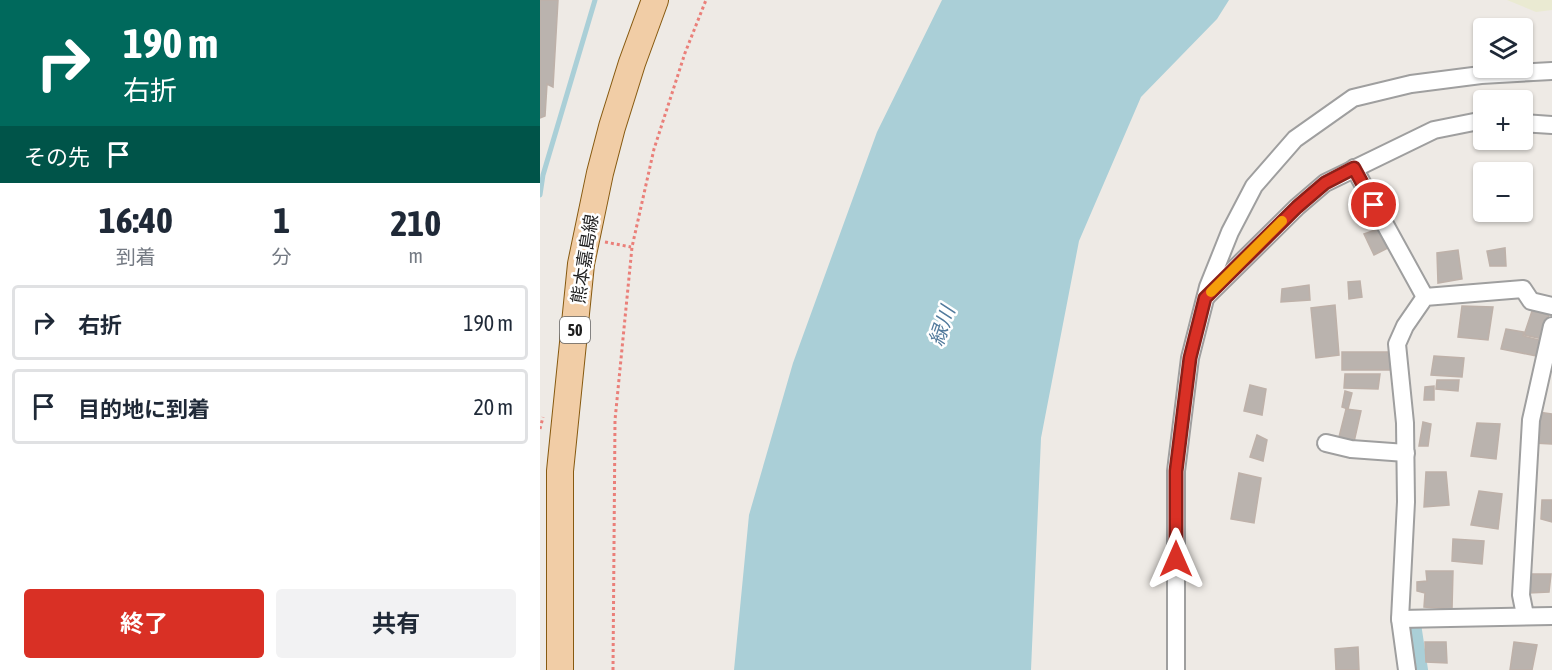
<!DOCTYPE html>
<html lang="ja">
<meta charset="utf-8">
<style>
:root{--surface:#fff;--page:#f2f2f3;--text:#1f2937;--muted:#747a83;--line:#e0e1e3;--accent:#d93025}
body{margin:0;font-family:"Asap Condensed","Noto Sans JP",sans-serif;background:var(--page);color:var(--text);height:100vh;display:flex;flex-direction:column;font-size:22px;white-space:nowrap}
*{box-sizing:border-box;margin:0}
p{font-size:20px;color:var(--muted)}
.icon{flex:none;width:33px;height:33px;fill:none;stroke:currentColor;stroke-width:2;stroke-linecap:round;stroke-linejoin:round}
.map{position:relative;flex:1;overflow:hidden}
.side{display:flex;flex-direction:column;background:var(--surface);width:540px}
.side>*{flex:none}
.guide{background:#00695c;color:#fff;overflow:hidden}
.tools{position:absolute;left:933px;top:18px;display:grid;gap:12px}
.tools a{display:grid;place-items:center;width:60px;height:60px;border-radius:6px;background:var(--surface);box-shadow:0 2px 4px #0004;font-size:30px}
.pin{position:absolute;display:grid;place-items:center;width:51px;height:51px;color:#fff;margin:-26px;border:3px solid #fff;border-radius:50%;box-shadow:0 2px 6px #0007}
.me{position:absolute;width:66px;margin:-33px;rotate:0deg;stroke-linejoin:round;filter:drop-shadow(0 0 4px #0008)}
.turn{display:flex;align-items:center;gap:21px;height:126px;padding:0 24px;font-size:27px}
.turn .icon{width:78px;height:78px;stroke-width:2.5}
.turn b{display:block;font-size:42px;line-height:51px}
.then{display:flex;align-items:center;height:57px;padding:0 24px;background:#0003;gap:12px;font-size:22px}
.eta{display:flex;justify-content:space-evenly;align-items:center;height:102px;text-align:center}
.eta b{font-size:36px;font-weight:700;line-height:42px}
.button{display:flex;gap:12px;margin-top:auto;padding:12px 24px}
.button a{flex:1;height:69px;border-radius:6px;background:var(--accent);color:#fff;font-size:24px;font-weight:700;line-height:69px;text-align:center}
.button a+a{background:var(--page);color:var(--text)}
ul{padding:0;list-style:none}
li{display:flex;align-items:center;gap:18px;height:75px;margin:0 12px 9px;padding:0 12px;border:3px solid var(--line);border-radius:6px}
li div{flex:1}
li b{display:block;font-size:22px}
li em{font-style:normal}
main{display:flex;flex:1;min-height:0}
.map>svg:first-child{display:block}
.farmland{fill:#eaead2}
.water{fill:#aacfd7}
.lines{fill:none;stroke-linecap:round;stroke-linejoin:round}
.stream{stroke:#aacfd7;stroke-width:5}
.canal{stroke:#aacfd7;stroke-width:18}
.building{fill:#bab3ae;stroke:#beb1a9;stroke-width:1.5}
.street-casing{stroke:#9f9f9f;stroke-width:20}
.primary-casing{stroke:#875a10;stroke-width:28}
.path{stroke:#ea7f79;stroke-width:3;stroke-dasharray:3 3;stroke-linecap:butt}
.street{stroke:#fff;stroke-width:16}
.primary{stroke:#f1cda6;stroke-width:26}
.route-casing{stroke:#8d1f18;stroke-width:15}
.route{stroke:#d93025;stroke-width:10}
.slow{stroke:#f59e0b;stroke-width:10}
.labels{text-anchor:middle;stroke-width:5;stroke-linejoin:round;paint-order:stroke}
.shield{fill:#fff;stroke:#626262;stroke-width:1.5}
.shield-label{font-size:16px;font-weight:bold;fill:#1e1e1e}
.street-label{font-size:18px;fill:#1e1e1e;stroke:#fff}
.water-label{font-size:20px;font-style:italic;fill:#517a9c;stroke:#fff}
</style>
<main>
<section class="side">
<div class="guide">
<div class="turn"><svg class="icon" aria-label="right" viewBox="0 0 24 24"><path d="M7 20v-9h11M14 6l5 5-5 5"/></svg><div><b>190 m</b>右折</div></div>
<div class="then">その先<svg class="icon" aria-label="arrive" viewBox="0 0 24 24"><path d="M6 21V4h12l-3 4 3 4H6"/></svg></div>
</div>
<div class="eta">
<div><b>16:40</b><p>到着</p></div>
<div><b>1</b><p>分</p></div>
<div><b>210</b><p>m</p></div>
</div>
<ul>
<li><svg class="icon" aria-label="right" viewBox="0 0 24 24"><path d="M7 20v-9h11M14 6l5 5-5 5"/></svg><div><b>右折</b></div><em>190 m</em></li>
<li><svg class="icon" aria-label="arrive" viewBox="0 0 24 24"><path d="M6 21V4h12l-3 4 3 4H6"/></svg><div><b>目的地に到着</b></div><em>20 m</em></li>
</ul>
<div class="button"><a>終了</a><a>共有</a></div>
</section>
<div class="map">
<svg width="1012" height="670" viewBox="0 0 1012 670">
<rect width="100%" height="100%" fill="#eeeae5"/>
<path class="farmland" d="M 967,0 L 1012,0 L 1012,10 L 996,12 Z"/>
<path class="water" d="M 402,0 L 689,0 L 677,19 L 601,97 L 539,241 L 501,438 L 491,670 L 194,670 L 209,515 L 253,363 L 337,132 Z"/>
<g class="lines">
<path class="stream" d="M 0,195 L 3,175 L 55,0"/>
<path class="canal" d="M 872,624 L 879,670"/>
</g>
<g class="building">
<path d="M 0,0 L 18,0 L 13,87 L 7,84 L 5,116 L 0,118 Z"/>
<path d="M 841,228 L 850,247 L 834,255 L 824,234 Z"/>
<path d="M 965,248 L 966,266 L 950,266 L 947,251 Z"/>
<path d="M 918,250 L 922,279 L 898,283 L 897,253 Z"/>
<path d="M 820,281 L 822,297 L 809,299 L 808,282 Z"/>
<path d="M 769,285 L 770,300 L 741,302 L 742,289 Z"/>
<path d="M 795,305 L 799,355 L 776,358 L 771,308 Z"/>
<path d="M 922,306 L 953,307 L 948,340 L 918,337 Z"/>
<path d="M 992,311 L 1009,314 L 1003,339 L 984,335 Z"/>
<path d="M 966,329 L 984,332 L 983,336 L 999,340 L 997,356 L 961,349 Z"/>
<path d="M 802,352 L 848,352 L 852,370 L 802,370 Z"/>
<path d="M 894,356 L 924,358 L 922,377 L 891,375 Z"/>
<path d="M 805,374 L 840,374 L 838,389 L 804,388 Z"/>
<path d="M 897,380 L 919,380 L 918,391 L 896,389 Z"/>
<path d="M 710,385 L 726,389 L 722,415 L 704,411 Z"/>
<path d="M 894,386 L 894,400 L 884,400 L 885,387 Z"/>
<path d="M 805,391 L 812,393 L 808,409 L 802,407 Z"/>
<path d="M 806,409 L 821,411 L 814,442 L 799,437 Z"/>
<path d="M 998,412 L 1012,414 L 1012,444 L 994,443 Z"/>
<path d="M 883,422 L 891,424 L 888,446 L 879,446 Z"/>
<path d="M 937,423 L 960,424 L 956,459 L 931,456 Z"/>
<path d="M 717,435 L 727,440 L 723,461 L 710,457 Z"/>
<path d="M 886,472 L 906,472 L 909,505 L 884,507 Z"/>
<path d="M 699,473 L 721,478 L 714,523 L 691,519 Z"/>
<path d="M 939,491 L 962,494 L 958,529 L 931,525 Z"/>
<path d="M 1002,500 L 1012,500 L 1012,522 L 1001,519 Z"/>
<path d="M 913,539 L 944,541 L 942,564 L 912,561 Z"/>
<path d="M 886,571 L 913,571 L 912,609 L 884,607 L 885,593 L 877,591 L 877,582 L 887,581 Z"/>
<path d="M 991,574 L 1011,574 L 1009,592 L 989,593 Z"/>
<path d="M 885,642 L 906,642 L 907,663 L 886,662 Z"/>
<path d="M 974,642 L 997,645 L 992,670 L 970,670 Z"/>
<path d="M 818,647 L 819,670 L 796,670 L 795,649 Z"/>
</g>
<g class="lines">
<g class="street-casing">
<g id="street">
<path d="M 982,123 L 1012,125"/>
<path d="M 814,168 L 885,297"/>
<path d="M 667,296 L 757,207 L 785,183 L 894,130 L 944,120"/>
<path d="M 786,443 L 811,449 L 866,453"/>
<path d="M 985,615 L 981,595 L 991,420 L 1012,326"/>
<path d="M 860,619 L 1012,616"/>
<path d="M 636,670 L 636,471 L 650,358 L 668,287 L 690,232 L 714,186 L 755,139 L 813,98 L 871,84 L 941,75 L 1012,71"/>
<path d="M 867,670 L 860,619 L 866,502 L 865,423 L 857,344 L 865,326 L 885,297 L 983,289 L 991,301 L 1012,306"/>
</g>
</g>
<g class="primary-casing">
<path id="primary" d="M 20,670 L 20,471 L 41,264 L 60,173 L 72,127 L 92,63 L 115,0"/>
</g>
<g class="path">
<path d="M 65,242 L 91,247"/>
<path d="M 0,429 L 3,417"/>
<path d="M 73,670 L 75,420 L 92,247 L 114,149 L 145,53 L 166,0"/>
</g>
<use href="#street" class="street"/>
<use href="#primary" class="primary"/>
</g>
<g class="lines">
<g class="route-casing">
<path id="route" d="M 636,559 L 636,471 L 650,358 L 665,298 L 757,207 L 785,183 L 814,168 L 834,205"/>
</g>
<use href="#route" class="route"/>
<path class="slow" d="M 671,292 L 742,221"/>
</g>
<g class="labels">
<rect class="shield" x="20" y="317" width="30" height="26" rx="4.5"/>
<g class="shield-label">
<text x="35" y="336">50</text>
</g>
<g class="street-label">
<text transform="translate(45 259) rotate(-81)" y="6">熊本嘉島線</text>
</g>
<g class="water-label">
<text transform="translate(402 326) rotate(-71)" y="7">緑川</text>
</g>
</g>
</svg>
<div class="tools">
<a><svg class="icon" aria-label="layers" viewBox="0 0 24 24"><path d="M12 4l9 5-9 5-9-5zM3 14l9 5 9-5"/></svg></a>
<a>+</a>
<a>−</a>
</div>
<div class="pin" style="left:834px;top:205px;background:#d93025"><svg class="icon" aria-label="arrive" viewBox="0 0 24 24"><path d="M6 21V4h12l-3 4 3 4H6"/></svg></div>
<svg class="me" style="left:636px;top:559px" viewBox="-20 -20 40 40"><path d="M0-17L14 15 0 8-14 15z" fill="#d93025" stroke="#fff" stroke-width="4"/></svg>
</div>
</main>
